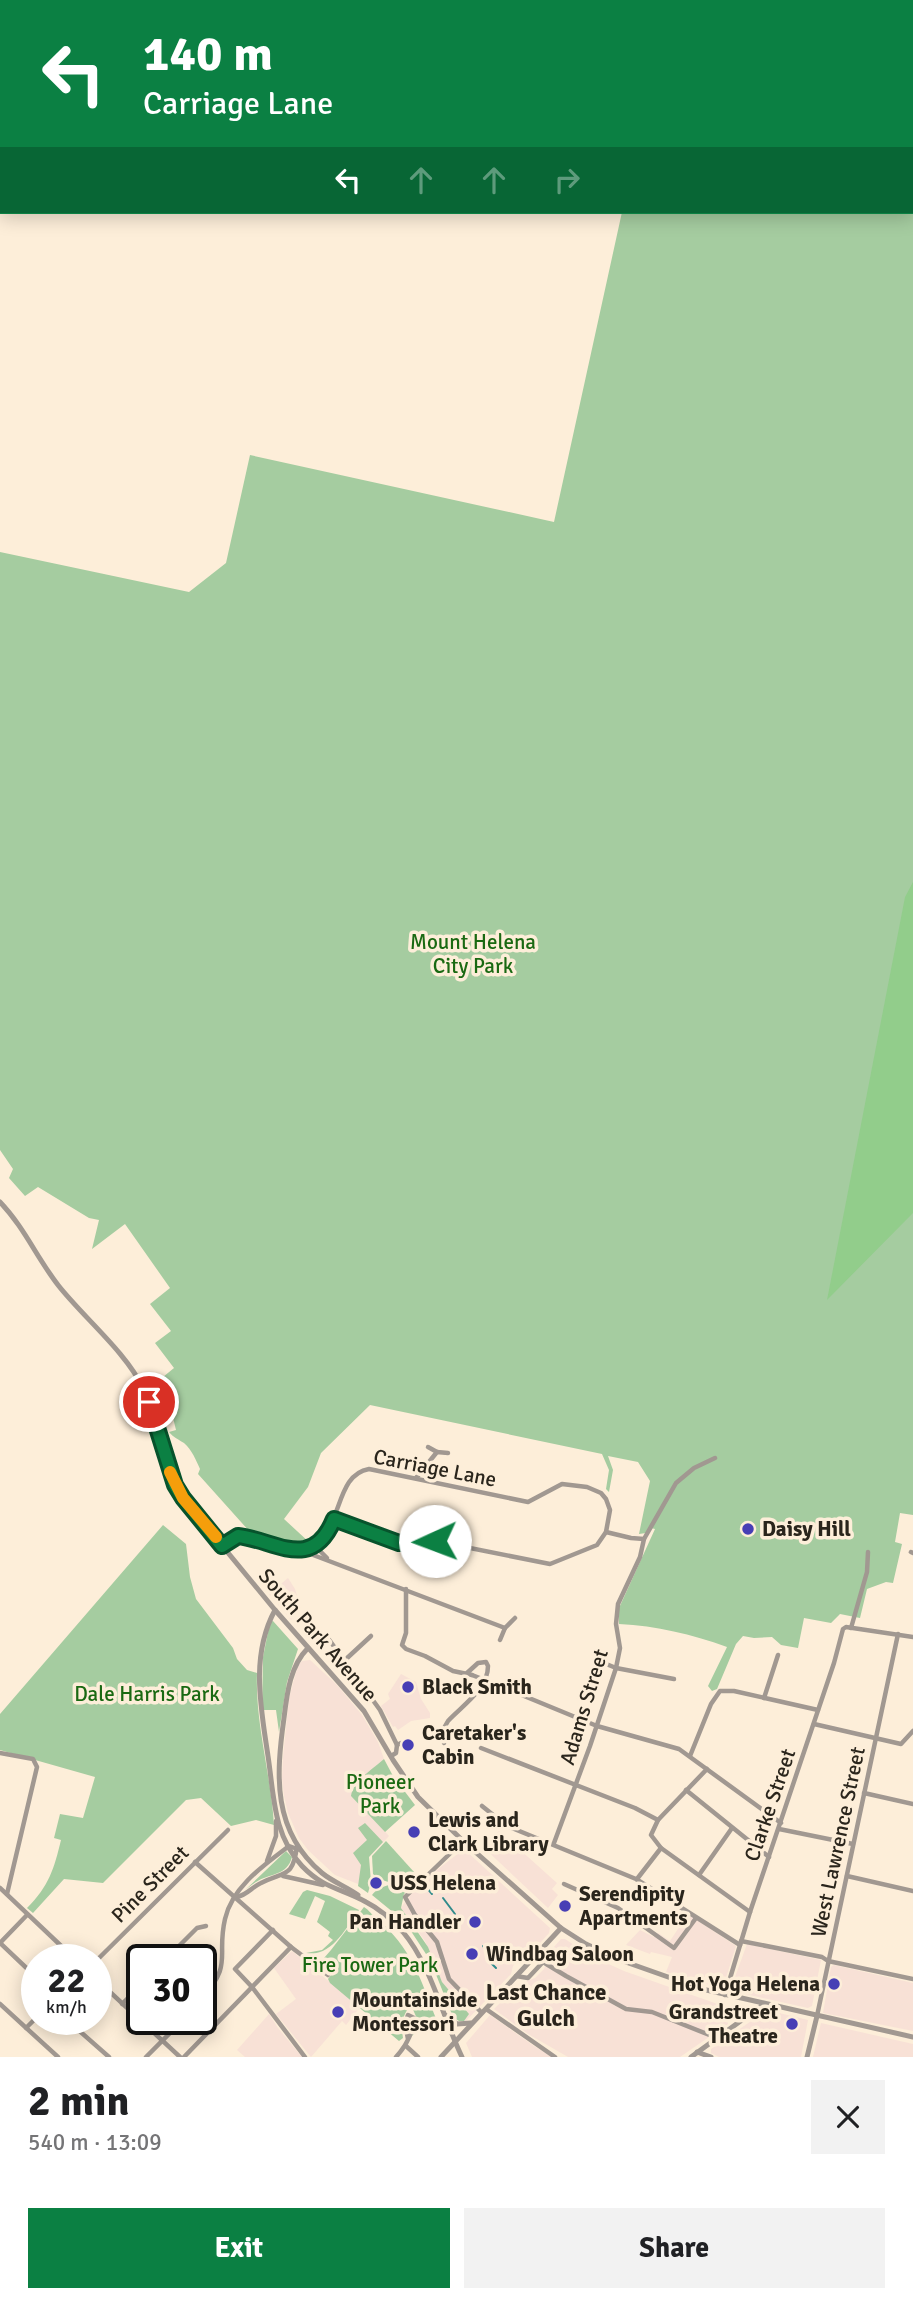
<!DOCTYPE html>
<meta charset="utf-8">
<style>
:root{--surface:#fff;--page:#f2f2f2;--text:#202124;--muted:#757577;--accent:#0b8043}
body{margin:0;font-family:Signika,sans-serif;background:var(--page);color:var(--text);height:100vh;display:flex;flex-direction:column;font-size:26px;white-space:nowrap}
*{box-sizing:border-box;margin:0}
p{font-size:23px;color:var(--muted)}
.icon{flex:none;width:38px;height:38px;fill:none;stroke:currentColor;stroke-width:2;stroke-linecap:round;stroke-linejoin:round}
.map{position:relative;height:2057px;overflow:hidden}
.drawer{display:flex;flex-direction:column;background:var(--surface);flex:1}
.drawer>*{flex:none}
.top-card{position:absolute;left:0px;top:0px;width:914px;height:214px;box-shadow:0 4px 18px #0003;background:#0b8043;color:#fff;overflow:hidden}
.speed{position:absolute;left:21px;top:1944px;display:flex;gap:14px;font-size:35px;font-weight:700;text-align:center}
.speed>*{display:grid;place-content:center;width:91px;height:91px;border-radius:50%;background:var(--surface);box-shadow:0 4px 18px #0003;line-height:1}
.speed small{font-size:18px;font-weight:400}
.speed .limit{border:4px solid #111;border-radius:10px;background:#fff;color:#111}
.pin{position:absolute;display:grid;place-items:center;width:60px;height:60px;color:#fff;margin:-30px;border:4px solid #fff;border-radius:50%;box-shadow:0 2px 7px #0007}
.me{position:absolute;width:77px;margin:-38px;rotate:268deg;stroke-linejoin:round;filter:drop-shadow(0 0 5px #0008)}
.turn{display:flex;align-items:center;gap:24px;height:147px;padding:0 28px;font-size:32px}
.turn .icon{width:91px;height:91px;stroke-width:2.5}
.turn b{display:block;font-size:49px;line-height:60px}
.lanes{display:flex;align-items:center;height:66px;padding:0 28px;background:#0003;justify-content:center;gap:35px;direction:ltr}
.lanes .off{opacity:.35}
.round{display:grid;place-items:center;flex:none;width:74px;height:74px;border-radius:0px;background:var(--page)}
.headline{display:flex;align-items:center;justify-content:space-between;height:119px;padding:0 28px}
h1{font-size:42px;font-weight:700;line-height:52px}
.cta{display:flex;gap:14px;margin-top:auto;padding:14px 28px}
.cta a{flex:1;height:80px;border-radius:0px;background:var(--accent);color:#fff;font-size:28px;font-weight:700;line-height:80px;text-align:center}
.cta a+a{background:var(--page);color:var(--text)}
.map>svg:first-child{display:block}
.commercial{fill:#f8e1d6}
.green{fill:#a5cca0}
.forest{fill:#92cd8b}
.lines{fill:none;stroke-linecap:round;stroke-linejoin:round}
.stream{stroke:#308b8b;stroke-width:2}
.minor{stroke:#a19891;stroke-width:4.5}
.tertiary{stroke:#a19891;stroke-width:5}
.minor-bridge{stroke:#a19891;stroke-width:4.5}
.route-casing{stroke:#07532c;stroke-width:18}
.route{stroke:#0b8043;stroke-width:12}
.slow{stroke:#f59e0b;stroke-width:12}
.poi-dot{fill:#473fb5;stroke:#fdeed9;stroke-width:2.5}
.labels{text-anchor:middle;stroke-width:7;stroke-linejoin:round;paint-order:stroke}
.park-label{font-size:21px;fill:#1a6912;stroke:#fdeed9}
.street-label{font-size:21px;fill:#2a251c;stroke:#fdeed9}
.poi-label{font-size:21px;font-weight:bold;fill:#2a251c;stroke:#fdeed9;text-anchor:start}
.neighbourhood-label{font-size:23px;font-weight:bold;fill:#2a251c;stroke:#fdeed9}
</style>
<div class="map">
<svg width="913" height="2057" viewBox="0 0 913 2057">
<rect width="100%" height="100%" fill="#fdeed9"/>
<g class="commercial">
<path d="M 288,1578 L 295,1589 L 301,1609 L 291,1620 L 269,1594 Z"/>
<path d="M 310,1660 L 337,1685 L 362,1715 L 378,1742 L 384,1759 L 358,1782 L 351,1796 L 389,1836 L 369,1857 L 361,1872 L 358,1884 L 335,1875 L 308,1850 L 299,1838 L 288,1813 L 284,1796 L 282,1778 L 283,1757 L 289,1698 L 298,1665 L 302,1661 Z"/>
<path d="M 401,1674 L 416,1682 L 421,1699 L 430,1713 L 430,1718 L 411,1721 L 398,1730 L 395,1726 L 393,1727 L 381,1706 L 390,1699 L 388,1694 Z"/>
<path d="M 499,1831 L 557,1883 L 552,1889 L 558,1895 L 548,1908 L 482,1846 Z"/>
<path d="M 464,1849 L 550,1928 L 549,1933 L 540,1943 L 535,1943 L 513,1966 L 511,1974 L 465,2022 L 457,2018 L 425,1941 L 401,1908 L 411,1893 L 433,1873 Z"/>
<path d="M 688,1914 L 736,1946 L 724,1984 L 720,1988 L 666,1972 L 672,1957 L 651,1952 L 650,1954 L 626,1945 L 640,1930 L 654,1937 L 658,1933 L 670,1941 Z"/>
<path d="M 561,1939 L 565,1939 L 591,1956 L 624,1971 L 726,2007 L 728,2024 L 680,2057 L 568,2057 L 528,2034 L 494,2009 L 519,1984 L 535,1978 L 544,1969 L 548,1959 L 546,1956 Z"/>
<path d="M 747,1944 L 821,1960 L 812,2006 L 808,2008 L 732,1991 L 731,1988 Z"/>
<path d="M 292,1951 L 360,2007 L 346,2025 L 342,2021 L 311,2057 L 276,2014 L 296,1999 L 274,1968 Z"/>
<path d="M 834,1965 L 913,1983 L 913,2031 L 823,2013 L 831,1967 Z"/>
<path d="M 767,2010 L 808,2020 L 801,2057 L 719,2057 L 711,2053 L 711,2049 Z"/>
<path d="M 269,2014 L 278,2028 L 302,2057 L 245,2057 L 237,2050 Z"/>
<path d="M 490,2015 L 534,2046 L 553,2057 L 472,2057 L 466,2043 Z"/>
<path d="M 821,2023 L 913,2044 L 913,2057 L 813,2057 Z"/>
</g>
<g class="green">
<path d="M 668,0 L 913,0 L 913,1515 L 900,1513 L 895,1542 L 902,1544 L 893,1583 L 886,1582 L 867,1589 L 860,1618 L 840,1614 L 831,1623 L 804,1618 L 798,1648 L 781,1645 L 772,1637 L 754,1638 L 743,1636 L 736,1644 L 717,1689 L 712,1691 L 708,1686 L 727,1647 C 691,1634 657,1626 619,1624 L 619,1608 L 655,1529 L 651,1528 L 646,1533 L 639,1534 L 650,1481 L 638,1462 L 608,1456 L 613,1470 L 609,1492 L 606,1489 L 609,1470 L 602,1454 L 370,1405 L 321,1453 L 308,1487 L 284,1519 L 310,1543 L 302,1545 L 282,1544 L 250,1532 L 198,1474 L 200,1469 C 196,1460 192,1450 184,1443 C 178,1439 174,1438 169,1432 L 176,1430 L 163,1377 L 174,1368 L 155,1343 L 171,1331 L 150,1304 L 170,1288 L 125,1224 L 92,1249 L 99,1220 L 89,1218 L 38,1187 L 25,1196 L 9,1178 L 13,1169 L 0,1150 L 0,552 L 189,592 L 226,563 L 250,455 L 554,522 L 622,212 L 912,212 L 912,2 L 668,2 Z"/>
<path d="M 163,1525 L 186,1544 L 190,1577 L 196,1599 L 233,1648 L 237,1659 L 247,1670 L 257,1673 C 255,1724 271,1774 274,1825 L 256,1820 L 231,1826 L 201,1798 L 186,1800 L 103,1883 L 64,1879 L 33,1913 L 27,1908 C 49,1886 54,1869 61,1840 L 54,1838 L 60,1814 L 83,1818 L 95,1777 L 0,1750 L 0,1714 Z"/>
<path d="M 273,1621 L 298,1649 L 287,1682 L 279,1732 L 276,1710 L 262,1710 L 263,1657 L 270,1622 Z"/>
<path d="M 384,1759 L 393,1776 L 415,1805 L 385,1832 L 351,1796 C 353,1781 373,1769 384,1759 Z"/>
<path d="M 365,1823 L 383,1842 L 369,1857 L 371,1882 L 368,1893 L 358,1886 L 361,1865 L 353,1853 L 367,1840 L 358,1828 Z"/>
<path d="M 386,1841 L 414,1872 L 416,1877 C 403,1885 385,1885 373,1874 L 372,1856 Z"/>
<path d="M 286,1851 L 292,1857 C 287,1876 270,1873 256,1882 C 251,1885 246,1889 242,1893 Z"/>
<path d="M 416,1882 L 404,1894 L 401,1908 L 428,1947 L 430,1952 L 426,1954 L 405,1922 L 372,1895 C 382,1882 401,1884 416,1882 Z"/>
<path d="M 307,1890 L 330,1896 L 359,1910 C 346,1928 331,1958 306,1953 L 322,1950 L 333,1940 L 328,1936 L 330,1932 L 317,1922 L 325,1901 L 315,1896 L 305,1919 L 289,1914 L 303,1892 Z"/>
<path d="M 364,1907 C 369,1910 370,1913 375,1917 C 412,1948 420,1978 437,2021 C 425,2029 421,2026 410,2038 L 418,2021 L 411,2005 C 402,2015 401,2025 403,2038 L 399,2041 L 330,1983 L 328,1979 L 331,1975 L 314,1960 L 324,1958 L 331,1950 Z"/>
<path d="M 432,1956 L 442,1982 L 469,2014 L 464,2021 L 459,2021 L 453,2017 L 429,1957 Z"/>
</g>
<path class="forest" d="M 913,882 L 913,1213 L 827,1300 L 905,897 Z"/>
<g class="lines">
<g class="stream">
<path d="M 427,1888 L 432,1894"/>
<path d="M 443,1898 L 455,1914"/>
<path d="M 483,1946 L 492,1956"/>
<path d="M 487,1959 L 496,1968"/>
</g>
<g class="minor">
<path d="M 141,2 L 142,0"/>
<path d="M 0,51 L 2,53"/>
<path d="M 428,1447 L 437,1452"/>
<path d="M 416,1478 L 437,1452 L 448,1453"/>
<path d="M 606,1532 L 631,1538 L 644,1539 L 676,1483 L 694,1468 L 715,1458"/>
<path d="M 316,1543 L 318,1549 L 327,1558"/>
<path d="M 222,1546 L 238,1536 C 256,1537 273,1550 291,1550 C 348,1550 328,1476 369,1469 L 528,1502 L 562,1484 L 587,1487 L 601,1493 L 606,1499 L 610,1510 L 606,1532 L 597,1545 L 550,1564 L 440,1542 L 402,1543 L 334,1519"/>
<path d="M 300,1550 L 505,1628"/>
<path d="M 911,1552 L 913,1553"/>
<path d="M 406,1589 L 406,1633 L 402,1645 L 406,1649 L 425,1656 L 453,1671 L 472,1675"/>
<path d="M 851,1628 L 867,1572 L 868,1552"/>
<path d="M 325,1634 L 380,1710 L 397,1745"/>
<path d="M 500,1640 L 505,1628 L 515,1618"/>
<path d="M 345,1660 L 371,1636"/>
<path d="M 599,1661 L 616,1668 L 674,1679"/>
<path d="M 495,1684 L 597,1726 L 679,1749 L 781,1823"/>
<path d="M 764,1698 L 778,1655"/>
<path d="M 814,1724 L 901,1744 L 913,1731"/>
<path d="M 444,1743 L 447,1733 L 444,1728 L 448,1721 C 463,1705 488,1689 488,1666 L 486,1662 L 478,1663 L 467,1673"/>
<path d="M 481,1748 L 635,1808 L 658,1820"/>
<path d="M 0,1753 L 33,1759 L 37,1767 L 7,1894"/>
<path d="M 391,1756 L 396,1753 L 397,1745 L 401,1743"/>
<path d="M 690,1756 L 711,1704 L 720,1691 L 734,1691 L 818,1710"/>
<path d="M 707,1769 L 658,1820 L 651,1835 L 661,1848 L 750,1912"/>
<path d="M 686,1790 L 769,1857"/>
<path d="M 864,1793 L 913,1804"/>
<path d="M 482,1806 L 507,1826 L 636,1879 L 740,1945"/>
<path d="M 779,1829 L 853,1844"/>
<path d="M 463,1841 L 405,1897 L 415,1915 L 437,1942 L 449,1979 L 481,2012"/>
<path d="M 554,1843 L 590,1746 L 616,1668 L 620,1648 L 616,1624 L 618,1604 L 640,1557 L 644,1539"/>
<path d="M 267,1861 L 276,1836 L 276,1821"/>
<path d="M 195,1862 L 291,1947 L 328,1975"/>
<path d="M 699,1875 L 732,1828"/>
<path d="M 283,1876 L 323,1885"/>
<path d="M 847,1876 L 913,1891"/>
<path d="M 637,1879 L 661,1848"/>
<path d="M 564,1884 L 618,1908 L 674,1948 L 696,1918"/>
<path d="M 0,1888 L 76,1960"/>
<path d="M 237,1897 C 247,1895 252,1887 261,1883 C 284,1871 293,1879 297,1846"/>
<path d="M 273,1930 L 235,1969 L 252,1987 L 305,2057"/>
<path d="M 741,1941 L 822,1957 L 828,1961 L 913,1979"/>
<path d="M 0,1943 L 37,1978"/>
<path d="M 0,1943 L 27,1915"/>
<path d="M 536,1954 L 543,1962 L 566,1976 L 626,2009 L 652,2012 L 717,2038"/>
<path d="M 165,1960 L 197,1928 L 206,1926"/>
<path d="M 96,1961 L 228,1830"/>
<path d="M 516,1976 L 528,1978 L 543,1962"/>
<path d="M 96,1979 L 180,2057"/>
<path d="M 725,1995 L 750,1912 L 834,1663 L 843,1629 L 846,1627 L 913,1637"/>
<path d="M 201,1999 C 234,1963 216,1958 225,1919 C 232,1887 264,1865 289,1846 L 300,1850"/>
<path d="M 0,2004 L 58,2057"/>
<path d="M 122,2004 L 142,1984"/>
<path d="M 486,2009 L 555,2057"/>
<path d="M 817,2016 L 898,1634"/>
<path d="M 67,2020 L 109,2057"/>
<path d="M 26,2028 L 37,2017"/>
<path d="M 406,2046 L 418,2057"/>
<path d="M 146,2057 L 183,2020"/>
<path d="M 184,2057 L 291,1947"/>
<path d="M 396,2057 C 406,2046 413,2033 414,2018 L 408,2015 L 405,2023 L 408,2039"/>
</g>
<g class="tertiary">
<path d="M 0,1202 C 24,1227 37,1258 58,1285 C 83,1317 126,1352 143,1388 C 160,1424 162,1465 183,1498 L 275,1610 L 364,1711 L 393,1760 L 418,1797 L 463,1841 L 561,1928 L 586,1944 L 620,1960 L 702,1989 L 913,2037"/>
<path d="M 275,1610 C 250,1656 261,1708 268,1756 C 274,1795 273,1835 302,1866 C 324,1889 341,1888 366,1902 C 380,1909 393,1921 403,1932 C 431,1965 443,2018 462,2057"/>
<path d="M 308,1648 C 290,1666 287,1693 284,1718 C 276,1775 272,1831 322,1873 C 333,1882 347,1887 358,1895"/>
<path d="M 445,2015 L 457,2024 L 471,2023"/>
<path d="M 697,2052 L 711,2057"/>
<path d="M 441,2057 L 561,1928"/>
<path d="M 691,2057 L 764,2004"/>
<path d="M 807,2057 L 817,2016"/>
</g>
<path class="minor-bridge" d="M 472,1675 L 495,1684"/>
</g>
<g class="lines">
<g class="route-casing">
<path id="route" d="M 149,1402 L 175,1485 L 183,1498 L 222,1546 L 238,1536 C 275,1540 312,1573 334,1519 L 399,1543 L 435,1541"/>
</g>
<use href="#route" class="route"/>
<path class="slow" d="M 170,1472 L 183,1498 L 216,1537"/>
</g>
<g class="poi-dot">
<circle cx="748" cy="1529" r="7"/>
<circle cx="408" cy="1687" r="7"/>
<circle cx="408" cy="1745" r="7"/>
<circle cx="414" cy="1832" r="7"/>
<circle cx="376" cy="1883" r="7"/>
<circle cx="565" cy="1906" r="7"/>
<circle cx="475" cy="1922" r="7"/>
<circle cx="472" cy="1954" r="7"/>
<circle cx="834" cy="1984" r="7"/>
<circle cx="338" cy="2012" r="7"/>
<circle cx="792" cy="2024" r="7"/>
</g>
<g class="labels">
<g class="park-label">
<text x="473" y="949">Mount Helena<tspan x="473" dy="24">City Park</tspan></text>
<text x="147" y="1701">Dale Harris Park</text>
<text x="380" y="1789">Pioneer<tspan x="380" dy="24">Park</tspan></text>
<text x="370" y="1972">Fire Tower Park</text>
</g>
<g class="street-label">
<text transform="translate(435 1468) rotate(11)" y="7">Carriage Lane</text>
<text transform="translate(318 1635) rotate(49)" y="7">South Park Avenue</text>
<text transform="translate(584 1707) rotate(-73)" y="7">Adams Street</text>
<text transform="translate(770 1805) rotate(-71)" y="7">Clarke Street</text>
<text transform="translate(838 1842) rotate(-78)" y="7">West Lawrence Street</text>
<text transform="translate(150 1884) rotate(-45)" y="7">Pine Street</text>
</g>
<g class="poi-label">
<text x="762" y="1536">Daisy Hill</text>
<text x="422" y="1694">Black Smith</text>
<text x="422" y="1740">Caretaker's<tspan x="422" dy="24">Cabin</tspan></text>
<text x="428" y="1827">Lewis and<tspan x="428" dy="24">Clark Library</tspan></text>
<text x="390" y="1890">USS Helena</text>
<text x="579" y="1901">Serendipity<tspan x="579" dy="24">Apartments</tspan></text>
<text x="461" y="1929" text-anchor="end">Pan Handler</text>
<text x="486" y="1961">Windbag Saloon</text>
<text x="820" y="1991" text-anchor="end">Hot Yoga Helena</text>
<text x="352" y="2007">Mountainside<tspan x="352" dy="24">Montessori</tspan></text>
<text x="778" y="2019" text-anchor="end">Grandstreet<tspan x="778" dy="24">Theatre</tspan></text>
</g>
<g class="neighbourhood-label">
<text x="546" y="2000">Last Chance<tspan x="546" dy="26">Gulch</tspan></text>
</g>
</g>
</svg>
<div class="speed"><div>22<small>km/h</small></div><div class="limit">30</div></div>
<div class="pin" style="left:149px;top:1402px;background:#d93025"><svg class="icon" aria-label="arrive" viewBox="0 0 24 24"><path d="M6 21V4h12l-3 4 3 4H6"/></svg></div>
<svg class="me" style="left:435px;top:1541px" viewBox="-20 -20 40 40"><circle r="19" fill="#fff"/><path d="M0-13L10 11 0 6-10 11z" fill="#0b8043"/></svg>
<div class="top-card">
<div class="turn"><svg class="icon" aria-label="left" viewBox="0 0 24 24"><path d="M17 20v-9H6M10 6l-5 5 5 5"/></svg><div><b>140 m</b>Carriage Lane</div></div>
<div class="lanes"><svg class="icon" aria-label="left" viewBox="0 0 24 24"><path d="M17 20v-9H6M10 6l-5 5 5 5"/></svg><svg class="icon off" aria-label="ahead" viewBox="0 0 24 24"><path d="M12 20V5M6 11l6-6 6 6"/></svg><svg class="icon off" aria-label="ahead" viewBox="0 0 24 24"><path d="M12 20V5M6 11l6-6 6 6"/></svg><svg class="icon off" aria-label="right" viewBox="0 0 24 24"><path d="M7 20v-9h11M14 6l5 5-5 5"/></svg></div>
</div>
</div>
<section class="drawer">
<div class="headline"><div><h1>2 min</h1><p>540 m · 13:09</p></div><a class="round"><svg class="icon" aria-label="close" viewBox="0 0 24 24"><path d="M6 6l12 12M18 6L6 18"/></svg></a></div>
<div class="cta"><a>Exit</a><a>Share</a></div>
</section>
